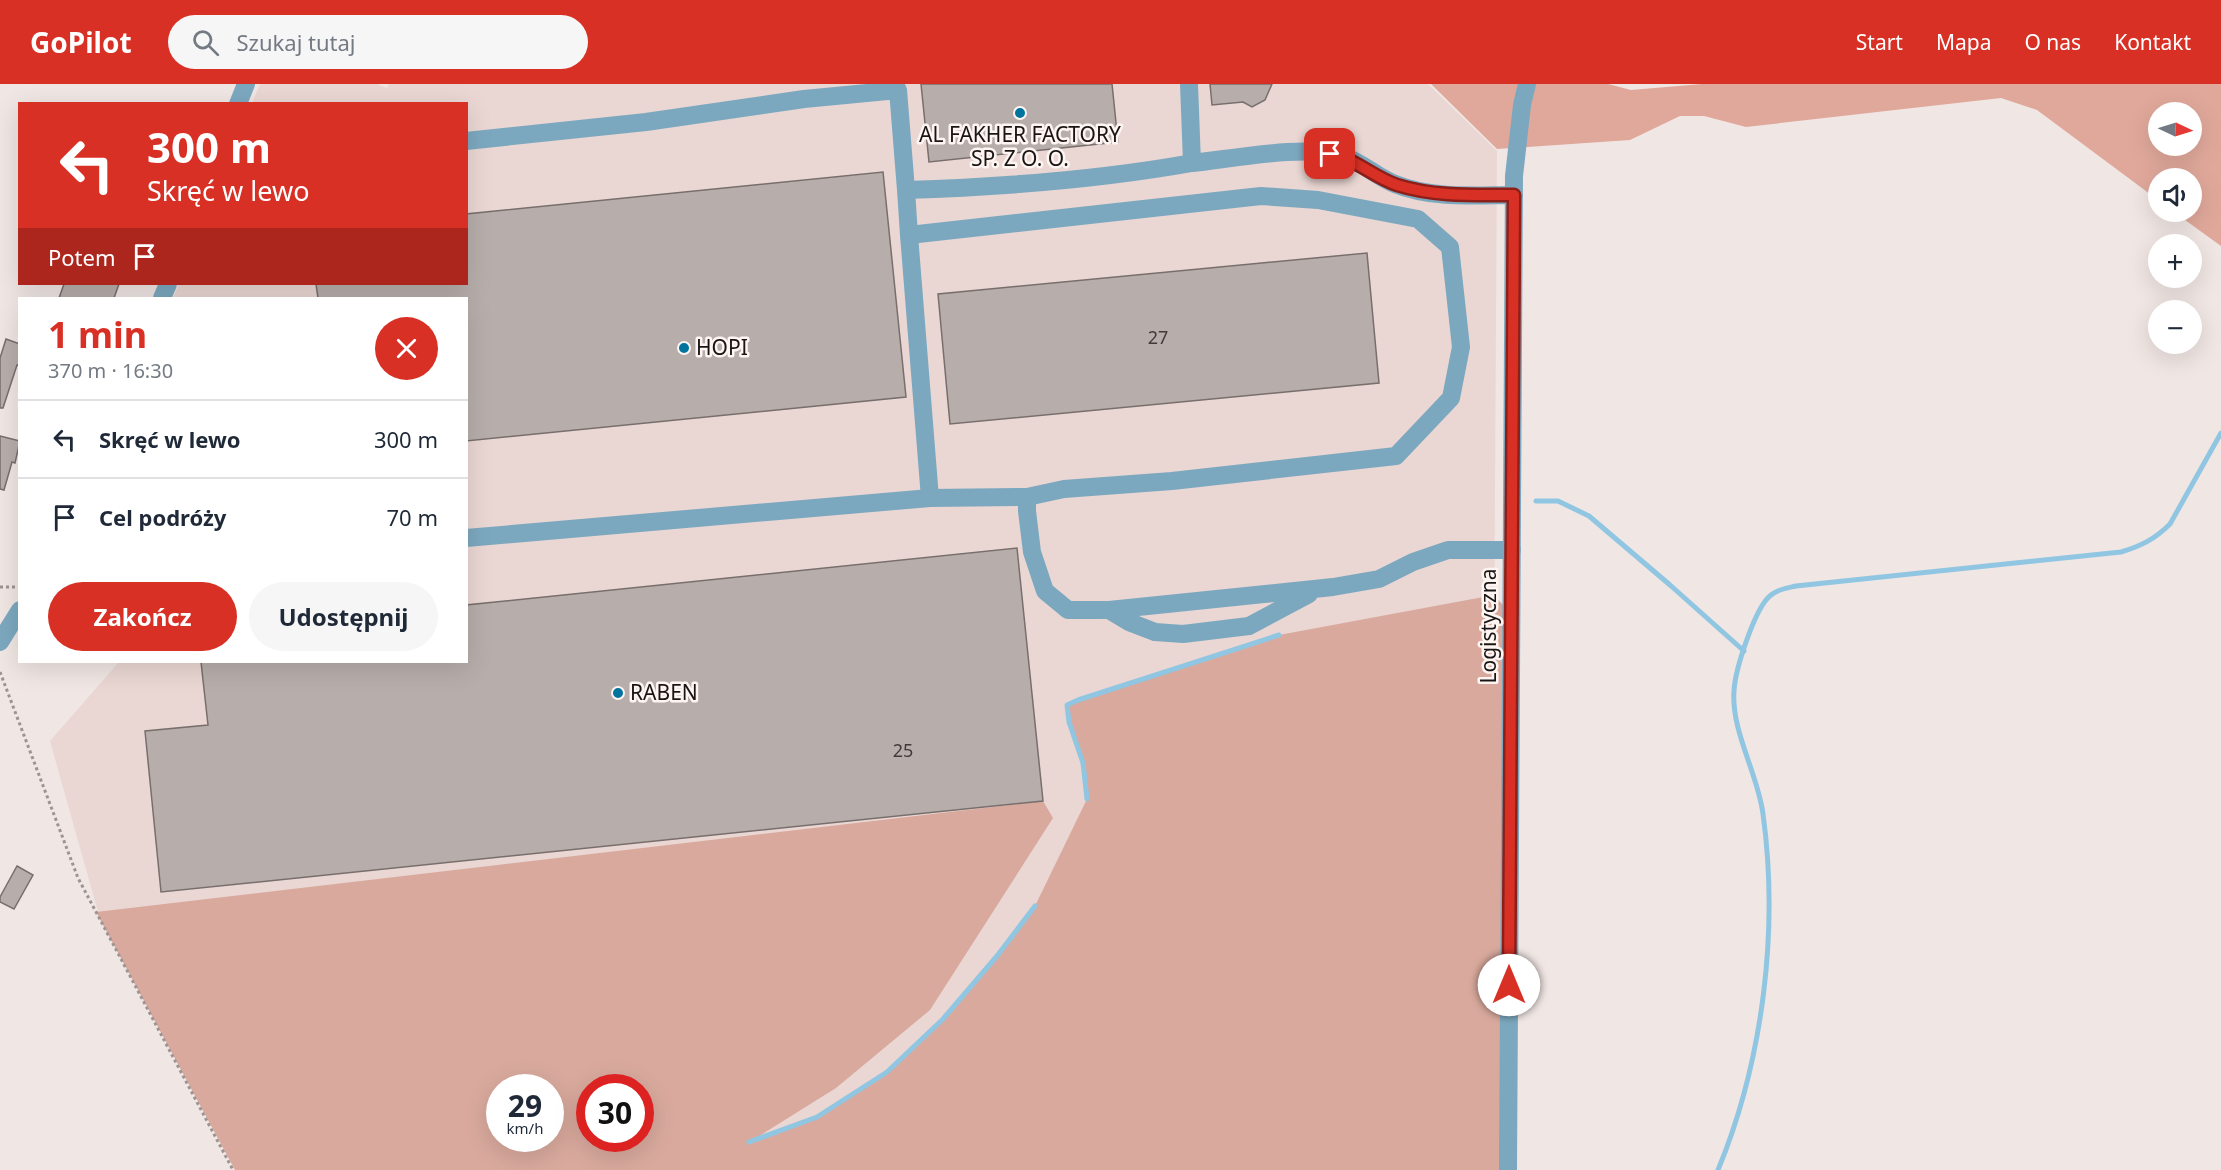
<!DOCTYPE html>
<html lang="pl">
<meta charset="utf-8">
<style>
:root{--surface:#fff;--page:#f6f6f7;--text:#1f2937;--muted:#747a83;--line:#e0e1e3;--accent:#d93025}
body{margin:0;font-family:"Noto Sans",sans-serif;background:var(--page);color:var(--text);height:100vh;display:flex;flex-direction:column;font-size:22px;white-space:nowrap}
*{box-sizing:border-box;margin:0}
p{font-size:20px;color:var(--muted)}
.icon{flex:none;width:33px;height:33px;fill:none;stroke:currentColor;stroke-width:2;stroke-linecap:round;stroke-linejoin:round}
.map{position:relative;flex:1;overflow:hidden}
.sheet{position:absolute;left:18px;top:213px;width:450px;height:366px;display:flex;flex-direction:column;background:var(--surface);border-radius:0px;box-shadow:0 6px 24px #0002}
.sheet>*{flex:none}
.hud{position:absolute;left:18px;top:18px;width:450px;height:183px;border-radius:0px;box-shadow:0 6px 24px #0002;background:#d93025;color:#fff;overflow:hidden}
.needle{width:39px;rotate:94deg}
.tools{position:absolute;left:2148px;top:18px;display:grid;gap:12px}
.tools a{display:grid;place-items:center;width:54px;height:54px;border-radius:50%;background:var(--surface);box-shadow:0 6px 24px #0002;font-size:30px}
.speed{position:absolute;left:486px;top:990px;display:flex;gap:12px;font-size:30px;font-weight:700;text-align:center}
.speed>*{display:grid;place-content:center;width:78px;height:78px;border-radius:50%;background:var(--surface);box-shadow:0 6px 24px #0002;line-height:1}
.speed small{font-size:15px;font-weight:400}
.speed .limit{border:9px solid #d22;background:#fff;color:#111}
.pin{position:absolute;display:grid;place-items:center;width:51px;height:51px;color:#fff;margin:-26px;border-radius:12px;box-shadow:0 3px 9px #0006}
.me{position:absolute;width:66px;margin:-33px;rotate:0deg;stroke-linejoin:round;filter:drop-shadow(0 0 4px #0008)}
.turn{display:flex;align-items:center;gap:21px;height:126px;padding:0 30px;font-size:27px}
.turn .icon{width:78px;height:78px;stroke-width:2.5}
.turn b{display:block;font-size:42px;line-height:51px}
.then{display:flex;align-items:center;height:57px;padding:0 30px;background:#0003;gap:12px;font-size:22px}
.round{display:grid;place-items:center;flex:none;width:63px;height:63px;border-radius:32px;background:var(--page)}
.overview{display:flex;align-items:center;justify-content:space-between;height:102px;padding:0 30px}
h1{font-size:36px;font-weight:700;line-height:45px;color:var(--accent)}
.action{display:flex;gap:12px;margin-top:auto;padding:12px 30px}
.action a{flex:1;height:69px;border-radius:36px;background:var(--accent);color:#fff;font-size:24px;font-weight:700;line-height:69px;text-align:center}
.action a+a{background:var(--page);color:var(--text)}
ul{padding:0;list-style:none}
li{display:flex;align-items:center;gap:18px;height:78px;padding:0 30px;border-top:2px solid var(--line)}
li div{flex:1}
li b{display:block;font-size:22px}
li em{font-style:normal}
header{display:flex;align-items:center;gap:36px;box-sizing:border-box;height:84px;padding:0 30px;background:var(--accent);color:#fff}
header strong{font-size:28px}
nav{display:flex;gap:33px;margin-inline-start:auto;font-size:21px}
.search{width:420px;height:54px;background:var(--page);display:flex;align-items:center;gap:15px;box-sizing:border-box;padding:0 21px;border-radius:33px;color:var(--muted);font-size:22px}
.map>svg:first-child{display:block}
.built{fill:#ead7d3;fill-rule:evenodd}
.green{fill:#d9a99d;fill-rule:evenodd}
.forest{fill:#e0a89b;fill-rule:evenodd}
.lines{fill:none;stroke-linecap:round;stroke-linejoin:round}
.stream{stroke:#90c6e2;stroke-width:5}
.building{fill:#b7aeab;stroke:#786f6d;stroke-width:1.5}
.path{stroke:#9b9492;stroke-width:3;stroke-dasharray:3 3;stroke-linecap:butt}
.minor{stroke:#7ca8bf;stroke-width:18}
.route-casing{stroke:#8d1f18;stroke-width:15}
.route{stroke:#d93025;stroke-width:10}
.poi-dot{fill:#00749e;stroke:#fef4f1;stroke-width:2}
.labels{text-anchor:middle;stroke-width:5;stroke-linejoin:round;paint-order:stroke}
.number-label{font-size:18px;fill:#403b3a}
.poi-label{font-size:21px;fill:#181514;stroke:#fef4f1;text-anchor:start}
.street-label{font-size:21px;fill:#181514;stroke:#fef4f1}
</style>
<header>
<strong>GoPilot</strong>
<div class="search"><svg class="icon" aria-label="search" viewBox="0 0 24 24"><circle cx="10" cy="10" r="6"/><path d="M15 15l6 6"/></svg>Szukaj tutaj</div>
<nav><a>Start</a><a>Mapa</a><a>O nas</a><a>Kontakt</a></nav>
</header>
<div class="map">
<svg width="2221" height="1086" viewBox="0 0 2221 1086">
<rect width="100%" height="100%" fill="#f0e6e4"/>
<path class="built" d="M 260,0 L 377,0 L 387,4 L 389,0 L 1428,0 L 1497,67 L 1491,1086 L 235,1086 L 100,835 L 50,657 L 119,578 L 466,578 L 466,214 L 173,214 L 179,200 L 466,200 L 466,20 L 252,19 ZM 500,1004 L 550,1004 L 550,1054 L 500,1054 ZM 590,1004 L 640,1004 L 640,1054 L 590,1054 Z"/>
<path class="green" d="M 1494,511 L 1511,530 L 1508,1086 L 235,1086 L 96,828 L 1043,717 L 1053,734 L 930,926 L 836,1004 L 753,1056 L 817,1033 L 887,988 L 943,935 L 997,872 L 1035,822 L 1087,715 L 1083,679 L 1069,638 L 1067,621 L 1078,616 L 1279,551 ZM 500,1004 L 550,1004 L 550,1054 L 500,1054 ZM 590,1004 L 640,1004 L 640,1054 L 590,1054 Z"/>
<path class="forest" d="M 1431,0 L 1608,0 L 1631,6 L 1702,0 L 2221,0 L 2221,162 L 2174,128 L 2192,128 L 2192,94 L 2158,94 L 2158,116 L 2037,26 L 2001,14 L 1746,43 L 1704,32 L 1680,32 L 1630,56 L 1497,65 ZM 2158,28 L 2192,28 L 2192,62 L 2158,62 Z"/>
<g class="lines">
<g class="stream">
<path d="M 1536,417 L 1558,417 L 1589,432 L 1670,501 L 1744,567"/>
<path d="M 1087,715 L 1083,679 L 1069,638 L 1067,621 L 1078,616 L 1279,551"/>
<path d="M 749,1058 L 817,1033 L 887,988 L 943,935 L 997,872 L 1035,822"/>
<path d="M 1718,1086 C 1763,977 1779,846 1763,730 C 1758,690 1731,647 1734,607 C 1735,586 1755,523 1771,511 C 1778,505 1787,504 1796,502 L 2121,468 C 2141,462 2155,455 2170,440 L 2221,349"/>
</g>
</g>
<g class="building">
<path d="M 921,0 L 1112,0 L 1118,58 L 929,78 Z"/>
<path d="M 1210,0 L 1272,0 L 1265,16 L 1252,23 L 1243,18 L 1212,21 Z"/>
<path d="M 883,88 L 906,313 L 466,357 L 466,214 L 318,214 L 316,200 L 466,200 L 466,130 Z"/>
<path d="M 1367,169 L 1379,299 L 950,340 L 938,210 Z"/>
<path d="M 64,200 L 119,200 L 114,214 L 59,214 Z"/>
<path d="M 6,255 L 20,260 L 20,282 L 17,281 L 3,324 L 0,324 L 0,274 Z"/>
<path d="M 0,352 L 20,357 L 15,379 L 12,378 L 4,406 L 0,405 Z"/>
<path d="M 1017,464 L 1043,717 L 161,808 L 145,647 L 208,641 L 201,578 L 466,578 L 466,521 Z"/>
<path d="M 17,782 L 33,791 L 14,825 L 0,818 L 0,813 Z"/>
</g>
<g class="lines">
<g class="path">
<path d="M 0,503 L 20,503"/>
<path d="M 0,588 L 78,794 L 233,1086"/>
</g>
<g class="minor">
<path d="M 1189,0 L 1192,79 C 1231,75 1307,60 1343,72 C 1362,78 1377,93 1395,100 C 1432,115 1475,111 1514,111"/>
<path d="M 238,20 L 246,0"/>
<path d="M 466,57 L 646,38 L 804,15 L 898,6 L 906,106 C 1002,103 1097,96 1192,79"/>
<path d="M 906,106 L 909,151 L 1261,112 L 1318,116 L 1418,135 L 1450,163 L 1461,263 L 1451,314 L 1396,372 L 1172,397 L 1064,405 L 1027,413 L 1027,427 L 1032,468 L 1045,507 L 1068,526 L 1109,526 L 1333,503 L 1379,495 L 1413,478 L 1448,466 L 1512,466"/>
<path d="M 909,151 L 930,414 L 1027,413"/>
<path d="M 162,214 L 168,200"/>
<path d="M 466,454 L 930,414"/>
<path d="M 1109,526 L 1129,538 L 1155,548 L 1183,550 L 1249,542 L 1309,510"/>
<path d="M 0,558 L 20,526"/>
<path d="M 1508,1086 L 1514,92 L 1522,21 L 1527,0"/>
</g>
</g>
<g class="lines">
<g class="route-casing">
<path id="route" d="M 1330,70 C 1355,74 1373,93 1397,101 C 1435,113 1475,111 1514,111 L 1509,901"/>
</g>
<use href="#route" class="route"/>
</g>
<g class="poi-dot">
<circle cx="1020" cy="29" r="6"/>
<circle cx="684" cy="264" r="6"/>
<circle cx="618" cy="609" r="6"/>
</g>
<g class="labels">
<g class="number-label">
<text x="1158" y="260">27</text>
<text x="903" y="673">25</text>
</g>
<g class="poi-label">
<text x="1020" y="58" text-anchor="middle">AL FAKHER FACTORY<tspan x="1020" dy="24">SP. Z O. O.</tspan></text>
<text x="696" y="271">HOPI</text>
<text x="630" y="616">RABEN</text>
</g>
<g class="street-label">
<text transform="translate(1489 542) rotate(-90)" y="7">Logistyczna</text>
</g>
</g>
</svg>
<div class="tools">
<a><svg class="needle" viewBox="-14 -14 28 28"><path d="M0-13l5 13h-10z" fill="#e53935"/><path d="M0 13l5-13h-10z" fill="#747a83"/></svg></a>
<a><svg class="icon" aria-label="sound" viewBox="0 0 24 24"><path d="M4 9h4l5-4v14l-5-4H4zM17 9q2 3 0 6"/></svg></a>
<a>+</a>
<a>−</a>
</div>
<div class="speed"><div>29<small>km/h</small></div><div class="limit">30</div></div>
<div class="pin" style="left:1330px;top:70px;background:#d93025"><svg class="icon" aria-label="arrive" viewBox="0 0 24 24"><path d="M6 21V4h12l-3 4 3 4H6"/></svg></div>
<svg class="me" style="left:1509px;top:901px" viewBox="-20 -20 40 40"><circle r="19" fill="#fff"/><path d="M0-13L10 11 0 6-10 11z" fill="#d93025"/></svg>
<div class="hud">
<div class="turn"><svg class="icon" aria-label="left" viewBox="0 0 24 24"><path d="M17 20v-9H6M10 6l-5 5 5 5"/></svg><div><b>300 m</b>Skręć w lewo</div></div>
<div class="then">Potem<svg class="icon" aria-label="arrive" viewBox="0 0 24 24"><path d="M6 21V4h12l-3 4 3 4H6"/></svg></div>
</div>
<section class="sheet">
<div class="overview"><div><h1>1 min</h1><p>370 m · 16:30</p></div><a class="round" style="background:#d93025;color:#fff"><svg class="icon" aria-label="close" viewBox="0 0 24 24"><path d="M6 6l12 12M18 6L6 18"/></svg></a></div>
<ul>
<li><svg class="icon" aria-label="left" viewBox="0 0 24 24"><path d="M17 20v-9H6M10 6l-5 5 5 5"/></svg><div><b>Skręć w lewo</b></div><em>300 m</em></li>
<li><svg class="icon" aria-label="arrive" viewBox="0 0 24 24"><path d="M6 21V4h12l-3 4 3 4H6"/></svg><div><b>Cel podróży</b></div><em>70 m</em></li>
</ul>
<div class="action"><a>Zakończ</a><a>Udostępnij</a></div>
</section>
</div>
